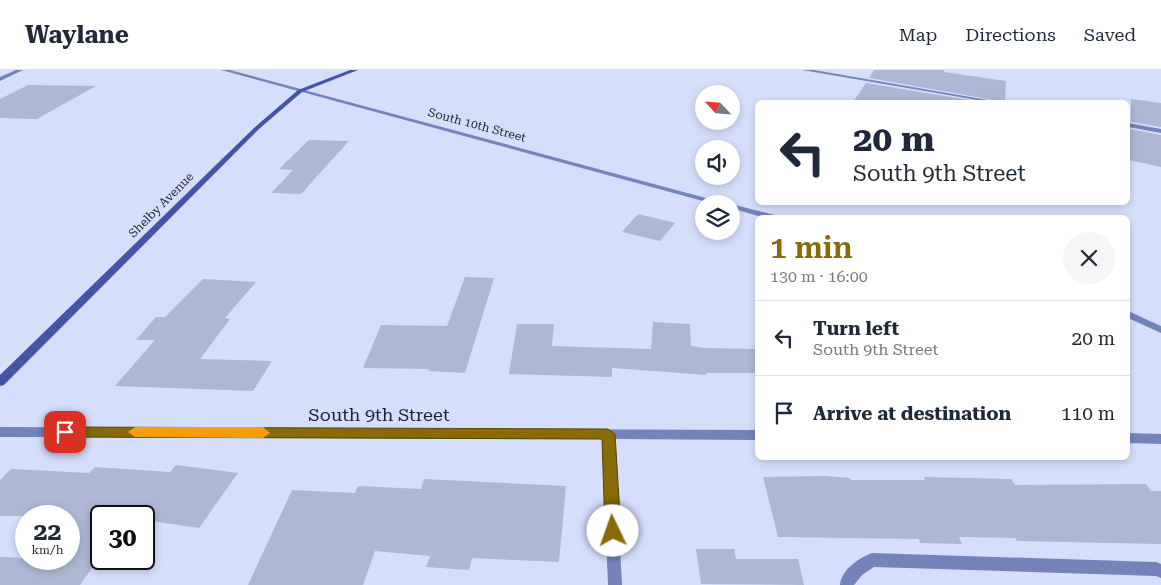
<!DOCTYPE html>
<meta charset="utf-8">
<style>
:root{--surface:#fff;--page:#f6f6f7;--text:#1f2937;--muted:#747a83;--line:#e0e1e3;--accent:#866b08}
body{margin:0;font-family:"Roboto Serif",serif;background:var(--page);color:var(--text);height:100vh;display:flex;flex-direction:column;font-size:19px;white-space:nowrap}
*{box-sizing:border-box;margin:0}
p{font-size:16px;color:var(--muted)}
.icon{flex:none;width:28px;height:28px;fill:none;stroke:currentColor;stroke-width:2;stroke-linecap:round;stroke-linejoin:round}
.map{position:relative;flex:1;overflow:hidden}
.details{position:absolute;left:755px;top:145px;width:375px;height:245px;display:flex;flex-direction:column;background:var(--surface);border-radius:8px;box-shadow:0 2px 8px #0003}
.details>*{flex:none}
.guide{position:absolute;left:755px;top:30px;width:375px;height:105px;border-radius:8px;box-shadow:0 2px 8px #0003;background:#fff;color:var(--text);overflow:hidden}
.needle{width:32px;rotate:296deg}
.controls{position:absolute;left:695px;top:15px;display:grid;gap:10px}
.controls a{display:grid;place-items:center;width:45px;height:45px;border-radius:50%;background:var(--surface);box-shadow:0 2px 8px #0003;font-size:25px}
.speed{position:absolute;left:15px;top:435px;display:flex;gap:10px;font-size:25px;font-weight:700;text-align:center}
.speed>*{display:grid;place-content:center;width:65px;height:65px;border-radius:50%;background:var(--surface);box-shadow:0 2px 8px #0003;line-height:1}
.speed small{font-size:12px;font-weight:400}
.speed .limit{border:2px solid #111;border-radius:8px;background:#fff;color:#111}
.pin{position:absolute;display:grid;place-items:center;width:42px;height:42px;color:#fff;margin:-21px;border-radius:10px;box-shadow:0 2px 8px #0006}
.me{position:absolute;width:55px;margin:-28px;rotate:357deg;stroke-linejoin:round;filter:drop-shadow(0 0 4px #0008)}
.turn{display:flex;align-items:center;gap:18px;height:105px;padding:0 15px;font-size:22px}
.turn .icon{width:65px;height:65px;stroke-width:2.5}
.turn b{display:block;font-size:35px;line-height:42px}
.round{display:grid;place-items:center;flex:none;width:52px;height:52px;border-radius:26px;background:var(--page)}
.overview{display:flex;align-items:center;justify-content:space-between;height:85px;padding:0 15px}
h1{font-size:30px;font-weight:600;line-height:38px;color:var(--accent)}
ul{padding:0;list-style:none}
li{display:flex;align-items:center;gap:15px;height:75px;padding:0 15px;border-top:1px solid var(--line)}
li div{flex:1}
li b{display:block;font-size:19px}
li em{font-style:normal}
header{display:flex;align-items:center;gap:30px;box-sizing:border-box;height:70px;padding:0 25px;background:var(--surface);border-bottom:1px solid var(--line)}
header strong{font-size:24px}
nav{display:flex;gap:28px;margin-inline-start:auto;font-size:18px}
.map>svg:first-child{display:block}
.building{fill:#aeb8d4}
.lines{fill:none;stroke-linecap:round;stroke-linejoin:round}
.street{fill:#7484ba;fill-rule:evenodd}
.secondary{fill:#4355a4;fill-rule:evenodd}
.route{fill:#866b08;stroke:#574605}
.slow{fill:#f59e0b}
.labels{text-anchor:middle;stroke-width:4;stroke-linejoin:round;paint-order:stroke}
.far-street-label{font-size:12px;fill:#1e212c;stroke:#d5dffc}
.near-street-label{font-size:18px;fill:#1e212c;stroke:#d5dffc}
</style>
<header>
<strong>Waylane</strong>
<nav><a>Map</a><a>Directions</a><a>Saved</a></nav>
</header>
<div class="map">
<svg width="1161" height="515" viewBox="0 0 1161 515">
<rect width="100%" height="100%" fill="#d5dffc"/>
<g class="building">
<path d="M 874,0 L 944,0 L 944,2 L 1006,11 L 1005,32 L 869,8 Z"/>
<path d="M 866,13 L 981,32 L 853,32 Z"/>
<path d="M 28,15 L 96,16 L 37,49 L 0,48 L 0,29 Z"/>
<path d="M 1131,29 L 1161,33 L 1161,57 L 1131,52 Z"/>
<path d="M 1130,59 L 1161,65 L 1161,97 L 1129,90 Z"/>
<path d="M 309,70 L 349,71 L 301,124 L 271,123 L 293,100 L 279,99 Z"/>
<path d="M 638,144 L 675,153 L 660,171 L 622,162 Z"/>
<path d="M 465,207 L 494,208 L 465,303 L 428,301 L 429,299 L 363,298 L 381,255 L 447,256 Z"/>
<path d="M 203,209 L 256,212 L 225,248 L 230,249 L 200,289 L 272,291 L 253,321 L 115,316 L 155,270 L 136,270 L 156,247 L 165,247 Z"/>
<path d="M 653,252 L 690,254 L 691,276 L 705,278 L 758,279 L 758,303 L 706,303 L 706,305 L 612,298 L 612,307 L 509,304 L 517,254 L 554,254 L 552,276 L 651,279 Z"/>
<path d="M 176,395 L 238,403 L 199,458 L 144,450 L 144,446 L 101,444 L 101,485 L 80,515 L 0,515 L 0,487 L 69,490 L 69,446 L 0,446 L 0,410 L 11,399 L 89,403 L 95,397 L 170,402 Z"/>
<path d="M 825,406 L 850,408 L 851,410 L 925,410 L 924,407 L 1011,409 L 1015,415 L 1146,414 L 1151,421 L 1161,421 L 1161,474 L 1017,471 L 1015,468 L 959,467 L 962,474 L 920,473 L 919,469 L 778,467 L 763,407 Z"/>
<path d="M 424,409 L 566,416 L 559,492 L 472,488 L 469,500 L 426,497 L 430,486 L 375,481 L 363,515 L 248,515 L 292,420 L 355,423 L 358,416 L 421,419 Z"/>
<path d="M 696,479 L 734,479 L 736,489 L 798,489 L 804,515 L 701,514 Z"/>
</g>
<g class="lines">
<g class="street">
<path d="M 16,0 L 23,0 L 0,11 L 0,7 Z"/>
<path d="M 221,0 L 230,0 L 728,134 L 714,134 Z"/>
<path d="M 802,0 L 814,0 L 999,32 L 989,32 Z"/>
<path d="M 1128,53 L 1161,59 L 1161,63 L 1128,57 Z"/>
<path d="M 731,134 L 779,146 L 780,148 L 765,148 L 731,138 Z"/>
<path d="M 1128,241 L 1161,256 L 1161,263 L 1128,248 Z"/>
<path d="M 0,357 L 758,360 L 758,370 L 614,369 L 622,515 L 608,515 L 602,369 L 0,367 Z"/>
<path d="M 1128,363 L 1161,364 L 1161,374 L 1128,373 Z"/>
<path d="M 872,483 L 1156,492 L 1161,494 L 1161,508 L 1156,506 L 874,497 L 862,505 L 854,515 L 840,515 C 841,500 859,488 872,483 Z"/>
</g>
<path class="secondary" d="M 350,0 L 358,0 L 302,22 L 259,59 L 4,315 L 0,316 L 0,305 L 255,57 L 298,20 Z"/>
</g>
<path class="route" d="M 65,357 L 608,359 L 615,364 L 621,461 L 619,466 L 613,468 L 607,466 L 605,461 L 602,369 L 65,367 L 58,362 Z"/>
<path class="slow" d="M 135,357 L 263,357 L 270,363 L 263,368 L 135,367 L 128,362 Z"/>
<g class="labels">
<g class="far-street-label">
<text transform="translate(477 55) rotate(15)" y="4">South 10th Street</text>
<text transform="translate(161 135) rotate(-45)" y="4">Shelby Avenue</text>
</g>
<g class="near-street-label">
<text x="379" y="351">South 9th Street</text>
</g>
</g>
</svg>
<div class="controls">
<a><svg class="needle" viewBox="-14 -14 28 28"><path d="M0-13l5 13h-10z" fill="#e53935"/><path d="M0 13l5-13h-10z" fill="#747a83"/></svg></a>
<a><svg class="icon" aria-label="sound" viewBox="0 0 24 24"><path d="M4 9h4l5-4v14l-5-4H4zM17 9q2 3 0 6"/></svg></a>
<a><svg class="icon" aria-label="layers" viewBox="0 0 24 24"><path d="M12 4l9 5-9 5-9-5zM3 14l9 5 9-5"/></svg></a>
</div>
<div class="speed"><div>22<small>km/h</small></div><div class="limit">30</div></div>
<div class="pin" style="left:65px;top:362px;background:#d93025"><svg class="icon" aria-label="arrive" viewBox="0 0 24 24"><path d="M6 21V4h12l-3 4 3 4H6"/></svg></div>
<svg class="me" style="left:613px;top:461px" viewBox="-20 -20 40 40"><circle r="19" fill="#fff"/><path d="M0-13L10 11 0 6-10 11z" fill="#866b08"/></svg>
<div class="guide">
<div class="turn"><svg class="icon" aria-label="left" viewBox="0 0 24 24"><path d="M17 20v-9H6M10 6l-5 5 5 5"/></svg><div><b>20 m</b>South 9th Street</div></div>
</div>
<section class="details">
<div class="overview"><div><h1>1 min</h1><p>130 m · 16:00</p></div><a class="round"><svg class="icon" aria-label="close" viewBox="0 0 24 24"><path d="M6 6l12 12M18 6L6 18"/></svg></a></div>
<ul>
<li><svg class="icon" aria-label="left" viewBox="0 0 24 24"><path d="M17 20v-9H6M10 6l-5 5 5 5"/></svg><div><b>Turn left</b><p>South 9th Street</p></div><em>20 m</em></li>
<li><svg class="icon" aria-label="arrive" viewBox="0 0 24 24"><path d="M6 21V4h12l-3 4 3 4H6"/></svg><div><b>Arrive at destination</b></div><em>110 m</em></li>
</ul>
</section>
</div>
